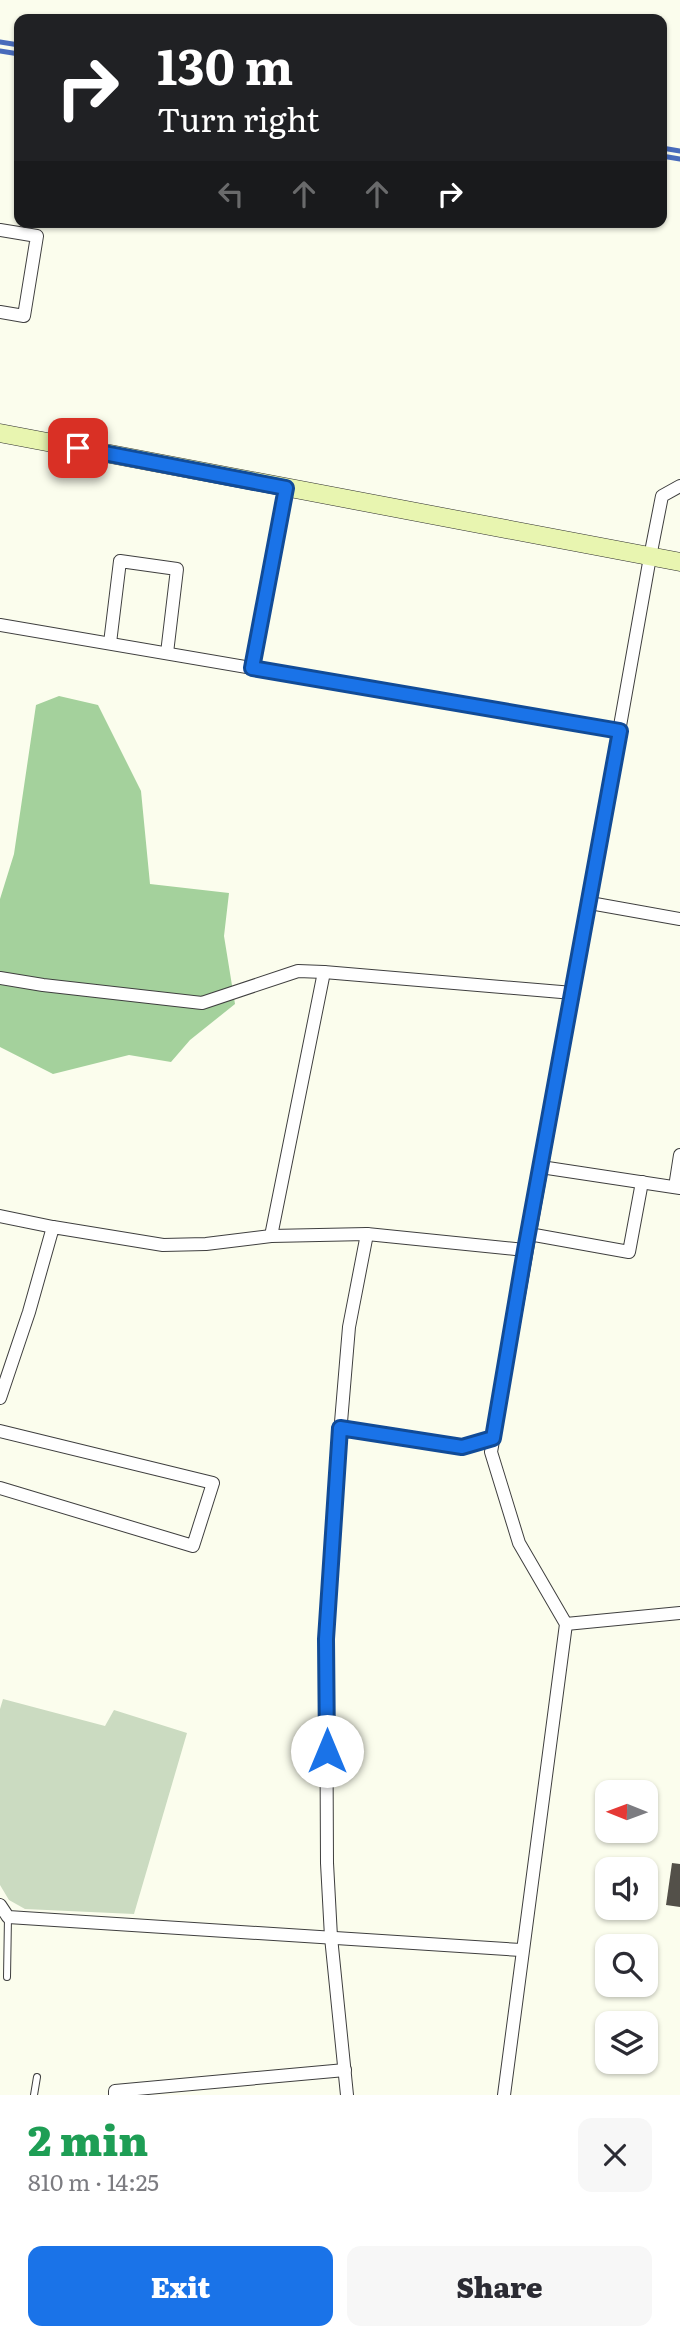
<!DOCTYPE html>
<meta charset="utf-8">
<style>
:root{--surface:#fff;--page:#f7f7f7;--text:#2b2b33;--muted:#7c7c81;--accent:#1a73e8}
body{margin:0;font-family:Literata,serif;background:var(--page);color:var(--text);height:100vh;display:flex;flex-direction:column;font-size:26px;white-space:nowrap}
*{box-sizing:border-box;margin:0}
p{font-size:23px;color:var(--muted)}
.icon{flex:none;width:38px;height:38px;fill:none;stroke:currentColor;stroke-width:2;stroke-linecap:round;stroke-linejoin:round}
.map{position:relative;height:2095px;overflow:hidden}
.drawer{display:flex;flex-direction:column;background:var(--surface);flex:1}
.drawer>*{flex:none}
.hud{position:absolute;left:14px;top:14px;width:653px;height:214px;border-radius:14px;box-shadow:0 2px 5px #0004;background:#202124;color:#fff;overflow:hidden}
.needle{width:46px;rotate:271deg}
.controls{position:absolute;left:595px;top:1780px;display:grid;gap:14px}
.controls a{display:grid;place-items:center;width:63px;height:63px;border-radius:14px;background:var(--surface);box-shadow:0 2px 5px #0004;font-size:35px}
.pin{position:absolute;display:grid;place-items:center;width:60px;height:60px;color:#fff;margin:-30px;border-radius:14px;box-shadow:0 4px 10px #0006}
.me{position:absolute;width:77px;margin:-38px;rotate:0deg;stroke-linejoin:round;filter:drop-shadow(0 0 5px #0008)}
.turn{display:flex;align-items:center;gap:24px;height:147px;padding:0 28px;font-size:32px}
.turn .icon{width:91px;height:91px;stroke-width:2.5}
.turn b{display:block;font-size:49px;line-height:60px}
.lanes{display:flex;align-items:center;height:66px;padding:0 28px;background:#0003;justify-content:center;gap:35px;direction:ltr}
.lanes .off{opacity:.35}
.round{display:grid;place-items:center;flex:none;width:74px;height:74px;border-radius:14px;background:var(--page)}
.overview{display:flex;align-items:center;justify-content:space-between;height:119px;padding:0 28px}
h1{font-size:42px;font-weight:800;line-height:52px;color:#1e9e55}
.action{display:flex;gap:14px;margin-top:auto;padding:14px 28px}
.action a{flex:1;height:80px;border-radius:14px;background:var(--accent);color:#fff;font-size:28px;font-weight:800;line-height:80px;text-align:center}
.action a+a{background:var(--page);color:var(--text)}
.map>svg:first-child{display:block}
.forest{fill:#a4d19c}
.cemetery{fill:#cbdbc1}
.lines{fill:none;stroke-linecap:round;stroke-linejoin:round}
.stream{stroke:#486bbb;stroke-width:5}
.building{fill:#535049}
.lane-casing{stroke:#3f3f3f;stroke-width:8}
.street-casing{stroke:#3f3f3f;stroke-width:14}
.secondary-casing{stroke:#2e2e2e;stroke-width:19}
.lane{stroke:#fff;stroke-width:6}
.street{stroke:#fff;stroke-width:12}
.secondary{stroke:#e8f5b0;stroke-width:18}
.route-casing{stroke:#114b97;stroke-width:18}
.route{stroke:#1a73e8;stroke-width:12}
</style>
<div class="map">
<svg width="680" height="2095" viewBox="0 0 680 2095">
<rect width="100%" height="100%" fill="#fbfded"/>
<path class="forest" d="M 59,696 L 98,705 L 141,791 L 150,884 L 229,893 L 224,936 L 235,1004 L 190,1040 L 171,1062 L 129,1055 L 53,1074 L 0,1047 L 0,899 L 14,854 L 36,705 Z"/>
<path class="cemetery" d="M 3,1699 L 105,1726 L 114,1710 L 187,1733 L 134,1914 L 25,1909 L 9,1900 L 0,1885 L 0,1709 Z"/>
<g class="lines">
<g class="stream">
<path d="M 0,42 L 19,45"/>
<path d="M 0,51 L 19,54"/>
<path d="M 662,148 L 680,151"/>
<path d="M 662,156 L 680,159"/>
</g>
</g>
<path class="building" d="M 672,1863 L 680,1864 L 680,1907 L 666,1905 Z"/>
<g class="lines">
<g class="lane-casing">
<g id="lane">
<path d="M 252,668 L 286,491"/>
<path d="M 340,1428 L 462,1447 L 493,1439"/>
<path d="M 7,1977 L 8,1917"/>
<path d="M 34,2095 L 37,2077"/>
</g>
</g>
<g class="street-casing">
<g id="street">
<path d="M 0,230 L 37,236 L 24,316 L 0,312"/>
<path d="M 0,625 L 620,731"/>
<path d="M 110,643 L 120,561 L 177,569 L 167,653"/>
<path d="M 590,903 L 680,919"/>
<path d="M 0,978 L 43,985 L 202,1003 L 298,971 L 324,972 L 573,993"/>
<path d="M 541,1167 L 680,1188"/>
<path d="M 675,1187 L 680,1155"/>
<path d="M 0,1216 L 53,1227"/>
<path d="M 529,1234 L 629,1252 L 642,1182"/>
<path d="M 271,1236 L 324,972"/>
<path d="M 0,1398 L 29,1312 L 53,1227 L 163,1245 L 206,1244 L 271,1236 L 367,1234 L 525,1250"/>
<path d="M 0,1431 L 213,1483 L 193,1546 L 0,1488"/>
<path d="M 566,1624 L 680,1613"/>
<path d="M 0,1905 L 8,1917 L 521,1950"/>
<path d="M 115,2095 L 115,2091 L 345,2070"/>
<path d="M 347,2095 L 331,1937 L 327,1863 L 326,1639 L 339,1446 L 349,1327 L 367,1234"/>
<path d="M 504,2095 L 566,1624 L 519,1543 L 491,1452 L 650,557 L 662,496 L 680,486"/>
</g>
</g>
<g class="secondary-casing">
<path id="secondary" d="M 0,433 L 680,562"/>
</g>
<use href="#lane" class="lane"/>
<use href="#street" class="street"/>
<use href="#secondary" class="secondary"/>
</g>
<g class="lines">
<g class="route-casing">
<path id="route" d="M 78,448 L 286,488 L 252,668 L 620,731 L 525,1250 L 493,1438 L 462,1447 L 340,1428 L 326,1639 L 327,1751"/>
</g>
<use href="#route" class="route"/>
</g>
</svg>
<div class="controls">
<a><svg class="needle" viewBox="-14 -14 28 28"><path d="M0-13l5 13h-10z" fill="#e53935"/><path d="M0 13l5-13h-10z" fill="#7c7c81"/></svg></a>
<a><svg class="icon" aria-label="sound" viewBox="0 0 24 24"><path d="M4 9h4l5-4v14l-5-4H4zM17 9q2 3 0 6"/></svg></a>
<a><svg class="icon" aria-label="search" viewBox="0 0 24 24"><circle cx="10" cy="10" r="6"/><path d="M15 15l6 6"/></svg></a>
<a><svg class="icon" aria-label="layers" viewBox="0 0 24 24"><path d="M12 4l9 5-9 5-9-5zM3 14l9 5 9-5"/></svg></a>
</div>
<div class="pin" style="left:78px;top:448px;background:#d93025"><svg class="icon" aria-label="arrive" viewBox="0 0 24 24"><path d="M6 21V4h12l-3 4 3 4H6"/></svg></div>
<svg class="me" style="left:327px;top:1751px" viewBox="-20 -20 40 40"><circle r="19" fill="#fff"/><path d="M0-13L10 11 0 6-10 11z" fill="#1a73e8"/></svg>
<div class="hud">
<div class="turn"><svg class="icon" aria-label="right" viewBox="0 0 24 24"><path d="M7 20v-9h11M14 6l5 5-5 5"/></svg><div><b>130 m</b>Turn right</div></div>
<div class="lanes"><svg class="icon off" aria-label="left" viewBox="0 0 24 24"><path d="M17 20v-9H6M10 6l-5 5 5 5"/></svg><svg class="icon off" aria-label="ahead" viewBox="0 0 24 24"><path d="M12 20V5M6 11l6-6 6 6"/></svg><svg class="icon off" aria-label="ahead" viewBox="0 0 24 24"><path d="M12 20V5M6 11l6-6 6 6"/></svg><svg class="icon" aria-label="right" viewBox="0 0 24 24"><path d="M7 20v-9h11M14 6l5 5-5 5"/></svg></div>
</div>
</div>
<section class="drawer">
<div class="overview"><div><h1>2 min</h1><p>810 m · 14:25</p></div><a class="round"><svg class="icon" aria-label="close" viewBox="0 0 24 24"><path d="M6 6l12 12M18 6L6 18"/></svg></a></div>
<div class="action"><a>Exit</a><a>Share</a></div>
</section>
